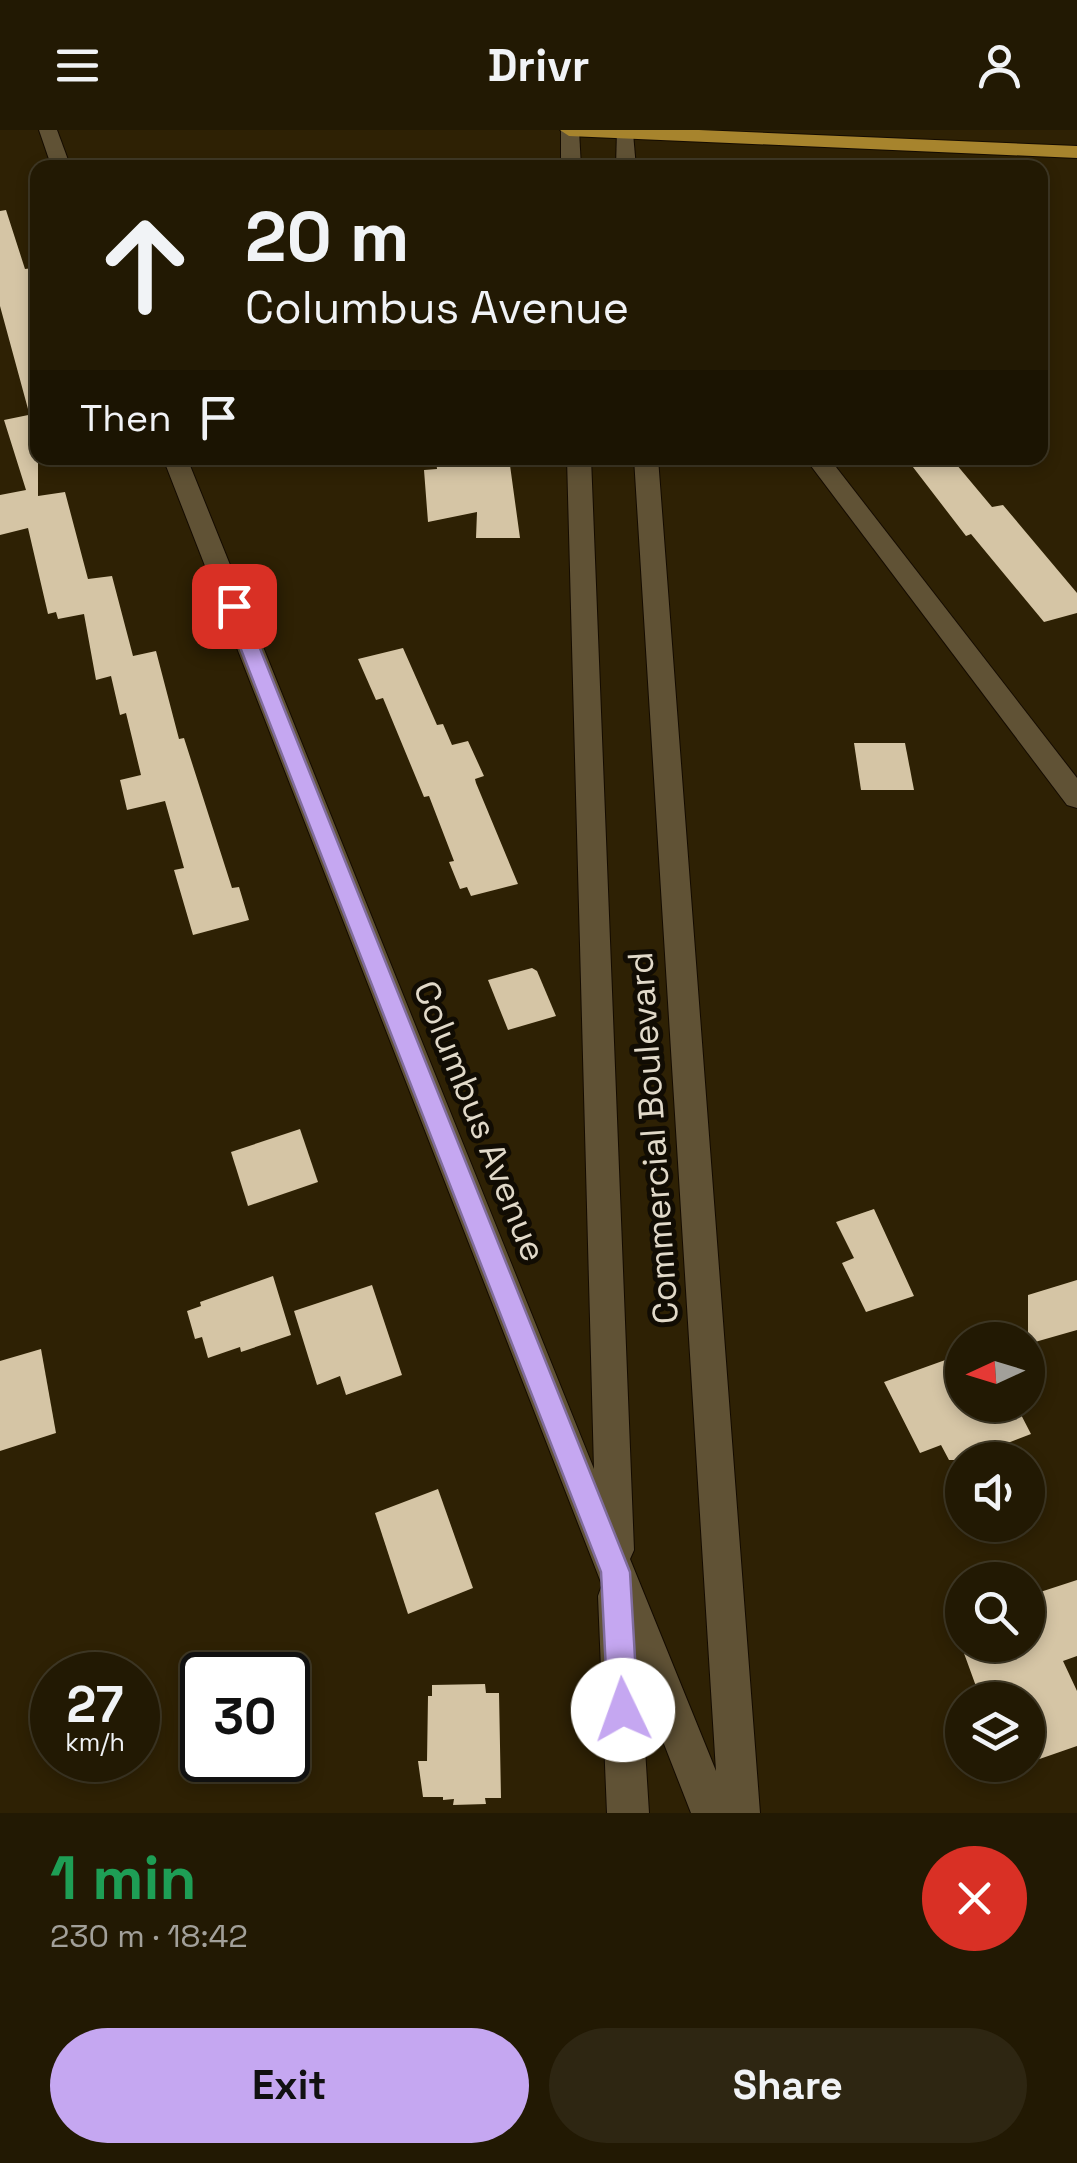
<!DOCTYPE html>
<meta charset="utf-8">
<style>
:root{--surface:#221903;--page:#2e2612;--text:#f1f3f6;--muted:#a2a09a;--line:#3f3825;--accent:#c5a7f1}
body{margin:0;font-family:"Space Grotesk",sans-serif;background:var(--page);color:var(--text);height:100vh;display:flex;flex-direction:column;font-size:38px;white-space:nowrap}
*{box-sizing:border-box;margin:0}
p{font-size:32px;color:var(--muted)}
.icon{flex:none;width:55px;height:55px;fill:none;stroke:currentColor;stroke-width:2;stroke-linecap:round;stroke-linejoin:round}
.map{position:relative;height:1683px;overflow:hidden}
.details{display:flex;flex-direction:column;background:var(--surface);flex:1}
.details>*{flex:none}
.top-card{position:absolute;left:30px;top:30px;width:1018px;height:305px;border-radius:20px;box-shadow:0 5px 15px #0003,0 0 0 2px var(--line);background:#221903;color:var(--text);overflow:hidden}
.needle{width:65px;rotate:266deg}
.tools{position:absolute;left:945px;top:1192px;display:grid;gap:20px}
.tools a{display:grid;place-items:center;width:100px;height:100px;border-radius:50%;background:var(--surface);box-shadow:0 5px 15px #0003,0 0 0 2px var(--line);font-size:50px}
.speed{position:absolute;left:30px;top:1522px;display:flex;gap:20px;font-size:50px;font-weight:700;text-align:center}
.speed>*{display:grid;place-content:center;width:130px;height:130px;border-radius:50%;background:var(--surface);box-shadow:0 5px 15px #0003,0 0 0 2px var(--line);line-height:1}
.speed small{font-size:25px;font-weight:400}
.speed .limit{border:5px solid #111;border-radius:15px;background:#fff;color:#111}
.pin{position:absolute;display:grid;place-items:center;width:85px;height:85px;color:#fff;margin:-42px;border-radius:20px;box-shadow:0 5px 15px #0006}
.me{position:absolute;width:110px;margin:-55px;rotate:357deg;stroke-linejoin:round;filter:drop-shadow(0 0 8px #0008)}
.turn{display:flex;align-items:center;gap:35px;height:210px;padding:0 50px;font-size:45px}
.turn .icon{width:130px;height:130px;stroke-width:2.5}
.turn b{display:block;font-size:70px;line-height:85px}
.then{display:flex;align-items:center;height:95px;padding:0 50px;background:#0003;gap:20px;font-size:38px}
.round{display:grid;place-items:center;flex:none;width:105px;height:105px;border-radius:52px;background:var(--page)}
.headline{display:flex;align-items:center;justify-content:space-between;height:170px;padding:0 50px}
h1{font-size:60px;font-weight:700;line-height:75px;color:#1e9e55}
.button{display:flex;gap:20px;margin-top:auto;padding:20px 50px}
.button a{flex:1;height:115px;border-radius:60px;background:var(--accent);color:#111;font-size:40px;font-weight:700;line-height:115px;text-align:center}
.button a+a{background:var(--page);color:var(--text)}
header{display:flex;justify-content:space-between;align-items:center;height:130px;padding:0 50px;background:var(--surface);font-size:45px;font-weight:700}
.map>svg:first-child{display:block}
.building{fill:#d5c5a5}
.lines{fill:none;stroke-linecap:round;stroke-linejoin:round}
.street-casing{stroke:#140b00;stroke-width:2}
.primary-casing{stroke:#140b00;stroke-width:2}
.street{fill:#605235;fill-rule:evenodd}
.primary{fill:#a7842d;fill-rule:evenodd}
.route{fill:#c5a7f1;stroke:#806d9d;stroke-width:2.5}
.labels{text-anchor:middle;stroke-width:10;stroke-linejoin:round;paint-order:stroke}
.street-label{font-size:35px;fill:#e1d9c9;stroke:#110c03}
</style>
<header><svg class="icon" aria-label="menu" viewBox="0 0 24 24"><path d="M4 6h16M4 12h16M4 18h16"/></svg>Drivr<svg class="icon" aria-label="person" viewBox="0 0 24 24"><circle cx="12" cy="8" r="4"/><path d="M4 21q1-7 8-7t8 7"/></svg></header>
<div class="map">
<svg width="1077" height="1683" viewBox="0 0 1077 1683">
<rect width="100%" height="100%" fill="#2e2104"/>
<g class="building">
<path d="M 6,80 L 25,139 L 33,138 L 38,154 L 38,278 L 28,279 L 0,176 L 0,81 Z"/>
<path d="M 38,283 L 38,366 L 65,362 L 88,449 L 112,446 L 133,526 L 156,521 L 179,609 L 184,608 L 232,758 L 239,757 L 249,790 L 193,805 L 174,740 L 184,738 L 165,671 L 127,680 L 120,650 L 141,645 L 126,583 L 120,585 L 111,546 L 96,550 L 84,484 L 58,489 L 56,482 L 48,484 L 28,398 L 0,405 L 0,365 L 26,360 L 4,290 Z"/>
<path d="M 436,328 L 509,328 L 520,408 L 476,408 L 477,382 L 428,392 L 424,340 L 437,339 Z"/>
<path d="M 906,328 L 951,328 L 992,377 L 1003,375 L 1077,463 L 1077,483 L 1044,492 L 971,404 L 966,406 Z"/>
<path d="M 403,518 L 437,595 L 443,594 L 452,615 L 468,611 L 484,646 L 475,649 L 476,653 L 518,754 L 471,766 L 467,757 L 460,759 L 449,732 L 454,731 L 429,666 L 424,667 L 383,568 L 376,570 L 358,529 Z"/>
<path d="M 854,613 L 905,613 L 914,660 L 861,660 Z"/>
<path d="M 532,838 L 537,841 L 556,886 L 508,900 L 488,850 Z"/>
<path d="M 300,999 L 318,1052 L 248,1076 L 231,1022 Z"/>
<path d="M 874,1079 L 914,1166 L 866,1182 L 842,1133 L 854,1128 L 836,1092 Z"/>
<path d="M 273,1146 L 291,1205 L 241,1222 L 240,1217 L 208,1228 L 202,1207 L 195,1209 L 187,1181 L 201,1176 L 200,1172 Z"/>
<path d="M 1077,1150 L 1077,1200 L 1028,1214 L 1028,1165 Z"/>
<path d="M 372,1155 L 402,1245 L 346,1265 L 340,1246 L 317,1255 L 294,1181 Z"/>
<path d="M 41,1219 L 56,1303 L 0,1321 L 0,1231 Z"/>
<path d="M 962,1224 L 962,1275 L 1016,1275 L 1031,1304 L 1000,1316 L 1008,1330 L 949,1330 L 941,1315 L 920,1323 L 884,1252 Z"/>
<path d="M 438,1359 L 473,1458 L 408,1484 L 375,1383 Z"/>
<path d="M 1077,1450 L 1077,1526 L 1063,1531 L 1077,1561 L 1077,1616 L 1028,1633 L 1028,1570 L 981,1570 L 961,1515 L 1028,1515 L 1028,1466 Z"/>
<path d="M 485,1554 L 486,1563 L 499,1563 L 501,1668 L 485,1668 L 486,1674 L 453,1675 L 454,1669 L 443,1670 L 443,1667 L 423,1667 L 418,1631 L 427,1631 L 428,1566 L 432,1566 L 432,1555 Z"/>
</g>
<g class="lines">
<g class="street-casing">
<g id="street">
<path d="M 39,0 L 57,0 L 71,38 L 52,38 Z"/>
<path d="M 561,0 L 579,0 L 581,38 L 561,38 Z"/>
<path d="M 617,0 L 633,3 L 636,38 L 616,38 Z"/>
<path d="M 163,328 L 187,328 L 594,1339 L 567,328 L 591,328 L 634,1420 L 630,1429 L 716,1641 L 634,328 L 658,328 L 760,1683 L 691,1683 L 641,1555 L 649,1683 L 607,1683 L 598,1466 L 602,1455 Z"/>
<path d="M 805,328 L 829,328 L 1077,648 L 1077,678 L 1067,675 Z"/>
</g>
</g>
<g class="primary-casing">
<path id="primary" d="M 560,0 L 699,0 L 1077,16 L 1077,28 L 569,6 Z"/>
</g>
<use href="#street" class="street"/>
<use href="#primary" class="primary"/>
</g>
<path class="route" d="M 234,469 L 243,476 L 630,1442 L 638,1580 L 634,1590 L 623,1595 L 612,1590 L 608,1580 L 601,1442 L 224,476 Z"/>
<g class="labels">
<g class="street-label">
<text transform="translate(480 991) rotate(68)" y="12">Columbus Avenue</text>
<text transform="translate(653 1008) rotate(-94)" y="12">Commercial Boulevard</text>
</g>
</g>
</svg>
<div class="tools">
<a><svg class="needle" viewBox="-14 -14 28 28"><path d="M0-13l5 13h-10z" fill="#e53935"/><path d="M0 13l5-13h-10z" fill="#a2a09a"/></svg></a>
<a><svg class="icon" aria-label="sound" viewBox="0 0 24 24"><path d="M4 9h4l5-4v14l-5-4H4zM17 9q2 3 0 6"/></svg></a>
<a><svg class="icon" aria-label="search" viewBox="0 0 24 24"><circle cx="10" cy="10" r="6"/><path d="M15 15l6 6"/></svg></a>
<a><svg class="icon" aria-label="layers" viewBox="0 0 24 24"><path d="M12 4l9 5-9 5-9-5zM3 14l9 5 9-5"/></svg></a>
</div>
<div class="speed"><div>27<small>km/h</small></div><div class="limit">30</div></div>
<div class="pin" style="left:234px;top:476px;background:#d93025"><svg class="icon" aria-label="arrive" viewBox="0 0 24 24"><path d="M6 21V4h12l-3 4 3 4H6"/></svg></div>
<svg class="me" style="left:623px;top:1580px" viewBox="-20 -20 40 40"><circle r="19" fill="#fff"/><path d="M0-13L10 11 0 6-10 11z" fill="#c5a7f1"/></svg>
<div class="top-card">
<div class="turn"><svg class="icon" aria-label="ahead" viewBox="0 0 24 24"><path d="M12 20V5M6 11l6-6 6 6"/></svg><div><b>20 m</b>Columbus Avenue</div></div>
<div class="then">Then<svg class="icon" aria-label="arrive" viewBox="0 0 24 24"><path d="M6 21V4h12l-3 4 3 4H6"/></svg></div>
</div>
</div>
<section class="details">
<div class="headline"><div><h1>1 min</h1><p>230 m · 18:42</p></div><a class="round" style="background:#d93025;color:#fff"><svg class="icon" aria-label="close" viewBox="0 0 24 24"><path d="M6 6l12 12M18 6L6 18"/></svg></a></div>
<div class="button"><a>Exit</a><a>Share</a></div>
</section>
